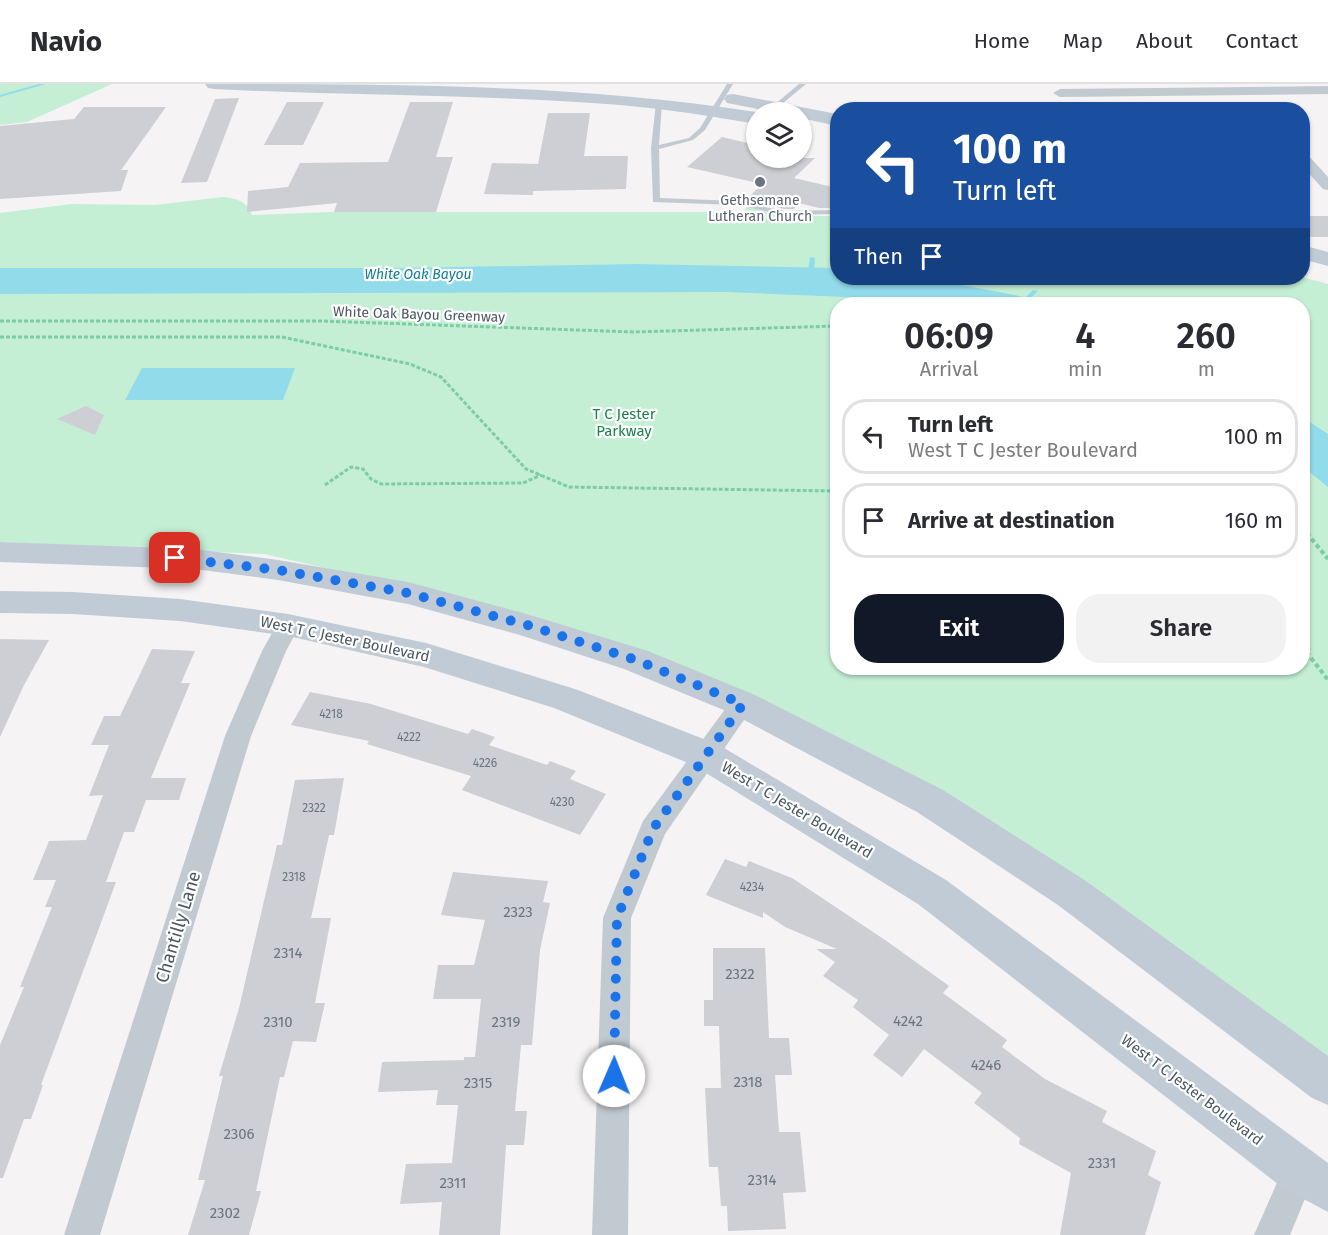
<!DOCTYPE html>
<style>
:root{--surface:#fff;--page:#f2f2f3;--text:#2b2b33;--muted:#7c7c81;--line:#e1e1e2;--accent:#111827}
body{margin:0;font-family:"Fira Sans",sans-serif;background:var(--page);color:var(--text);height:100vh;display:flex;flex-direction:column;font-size:22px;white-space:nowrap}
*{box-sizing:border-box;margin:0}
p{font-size:20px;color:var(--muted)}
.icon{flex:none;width:33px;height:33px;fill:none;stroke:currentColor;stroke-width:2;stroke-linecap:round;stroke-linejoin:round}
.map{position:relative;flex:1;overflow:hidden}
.sheet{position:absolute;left:830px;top:213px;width:480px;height:378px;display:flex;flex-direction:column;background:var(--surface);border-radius:24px;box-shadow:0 2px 4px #0004}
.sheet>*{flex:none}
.top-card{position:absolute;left:830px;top:18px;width:480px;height:183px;border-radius:24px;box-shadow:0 2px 4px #0004;background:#1a4fa0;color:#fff;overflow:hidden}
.controls{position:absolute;left:746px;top:18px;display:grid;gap:12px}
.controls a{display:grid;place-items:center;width:66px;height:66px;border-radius:50%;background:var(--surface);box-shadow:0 2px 4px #0004;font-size:30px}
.pin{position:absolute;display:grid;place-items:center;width:51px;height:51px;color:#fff;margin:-26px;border-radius:12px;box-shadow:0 3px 9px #0006}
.me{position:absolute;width:66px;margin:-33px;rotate:1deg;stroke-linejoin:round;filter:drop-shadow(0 0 4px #0008)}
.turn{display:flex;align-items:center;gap:21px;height:126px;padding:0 24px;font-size:27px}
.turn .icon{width:78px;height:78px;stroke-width:2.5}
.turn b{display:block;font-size:42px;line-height:51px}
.then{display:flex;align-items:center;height:57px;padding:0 24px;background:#0003;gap:12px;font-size:22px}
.eta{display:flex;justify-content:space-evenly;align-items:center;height:102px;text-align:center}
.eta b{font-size:36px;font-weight:600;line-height:42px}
.cta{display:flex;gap:12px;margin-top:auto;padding:12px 24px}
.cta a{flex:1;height:69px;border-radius:24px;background:var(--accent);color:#fff;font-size:24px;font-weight:600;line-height:69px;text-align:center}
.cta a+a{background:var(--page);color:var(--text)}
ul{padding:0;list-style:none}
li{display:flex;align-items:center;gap:18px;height:75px;margin:0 12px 9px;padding:0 12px;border:3px solid var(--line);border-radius:24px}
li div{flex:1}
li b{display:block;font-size:22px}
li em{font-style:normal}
header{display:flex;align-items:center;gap:36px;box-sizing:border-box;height:84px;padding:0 30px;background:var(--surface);border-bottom:2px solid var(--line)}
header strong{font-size:28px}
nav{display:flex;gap:33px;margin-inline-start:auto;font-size:21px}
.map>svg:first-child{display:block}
.green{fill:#c4efd4;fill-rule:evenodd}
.water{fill:#92dbeb}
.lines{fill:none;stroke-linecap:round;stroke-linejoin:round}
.stream{fill:#92dbeb;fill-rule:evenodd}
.building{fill:#cdcfd5}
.path-far1{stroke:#7ccda3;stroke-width:3;stroke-dasharray:4 2;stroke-linecap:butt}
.path{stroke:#7ccda3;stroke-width:4;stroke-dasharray:4.5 3;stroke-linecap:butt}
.lane{fill:#c1cad1;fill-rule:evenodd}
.street{fill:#c1cad1;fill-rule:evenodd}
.secondary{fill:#c1cbd5;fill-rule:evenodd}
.route{stroke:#1a73e8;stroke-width:10;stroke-dasharray:0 18}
.worship-dot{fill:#6b7280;stroke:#fff;stroke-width:2}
.labels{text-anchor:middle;stroke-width:4.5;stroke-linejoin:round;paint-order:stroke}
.number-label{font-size:12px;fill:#6b747d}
.far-worship-label{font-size:14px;fill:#5b616d;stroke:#fff}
.far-water-label{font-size:14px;font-style:italic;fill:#107d96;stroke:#fff}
.far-street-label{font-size:14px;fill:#4a5660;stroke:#fff}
.park-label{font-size:15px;fill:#1a824c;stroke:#fff}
.street-label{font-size:15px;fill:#4a5660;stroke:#fff}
.near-number-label{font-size:15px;fill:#6b747d}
.near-street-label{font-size:18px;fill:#4a5660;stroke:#fff}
</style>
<header>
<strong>Navio</strong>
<nav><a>Home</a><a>Map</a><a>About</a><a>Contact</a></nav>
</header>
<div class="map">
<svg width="1328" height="1151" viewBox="0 0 1328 1151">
<rect width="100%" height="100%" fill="#f5f3f3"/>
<g class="green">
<path d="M 0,0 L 112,0 L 27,38 L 0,41 Z"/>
<path d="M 223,113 C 236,114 248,118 252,131 L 331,128 L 745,128 L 746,123 L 794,132 L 837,132 L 837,194 L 1302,193 L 1328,200 L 1328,977 L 1102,815 L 622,561 L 526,530 L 264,470 L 0,458 L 0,129 L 72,120 L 155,121 ZM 837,220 L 1302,220 L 1302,584 L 837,584 Z"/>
</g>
<g class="water">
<path d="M 636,180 L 837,184 L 837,194 L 924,194 L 1015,211 L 1048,220 L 913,220 L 869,214 L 728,208 L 0,210 L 0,184 L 396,184 Z"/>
<path d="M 142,284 L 295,284 L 283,316 L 125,316 Z"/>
<path d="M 1302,333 L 1328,350 L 1328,403 L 1302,382 Z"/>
</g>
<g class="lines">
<g class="stream">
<path d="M 39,0 L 46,0 L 0,13 L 0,11 Z"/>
<path d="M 810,173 L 815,174 L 814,188 L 811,190 L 808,188 Z"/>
<path d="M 1033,206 L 1038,207 L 1025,220 L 1021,220 L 1021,218 Z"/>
</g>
</g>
<g class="building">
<path d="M 239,14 L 207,98 L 181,99 L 215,15 Z"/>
<path d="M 287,18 L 324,18 L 303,61 L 264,61 Z"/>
<path d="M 410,18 L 453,18 L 436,73 L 453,73 L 436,128 L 334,128 L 337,119 L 247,128 L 248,107 L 288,103 L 300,79 L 388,78 Z"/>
<path d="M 84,23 L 166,23 L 121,86 L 128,86 L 121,107 L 0,115 L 0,42 L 74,35 Z"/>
<path d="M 548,29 L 590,29 L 584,72 L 628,72 L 626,105 L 533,107 L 533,111 L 484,110 L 492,79 L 538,80 Z"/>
<path d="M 722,53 L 756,61 L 756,74 L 815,74 L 794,94 L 837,104 L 837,124 L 819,124 L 799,119 L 794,125 L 784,125 L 746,116 L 762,100 L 687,83 Z"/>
<rect x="1302" y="132" width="26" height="21"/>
<path d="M 86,322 L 104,331 L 95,351 L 57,335 Z"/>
<path d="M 0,555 L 49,556 L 24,601 L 0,653 Z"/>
<path d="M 152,565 L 195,567 L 181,599 L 190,599 L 151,694 L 186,694 L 179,716 L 146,716 L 134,748 L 124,748 L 106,798 L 116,798 L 41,1001 L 43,1001 L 31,1035 L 24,1035 L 3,1094 L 0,1094 L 0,961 L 24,903 L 20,903 L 52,823 L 45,823 L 56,796 L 33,796 L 49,757 L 86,756 L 103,711 L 89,712 L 109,661 L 91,661 L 104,632 L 120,632 Z"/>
<path d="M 310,608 L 371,620 L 468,650 L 472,645 L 495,653 L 489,661 L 547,681 L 550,677 L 576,687 L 570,695 L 606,710 L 580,751 L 462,706 L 471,692 L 367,660 L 369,657 L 291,641 Z"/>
<path d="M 344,694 L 334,751 L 329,751 L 311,834 L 331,834 L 315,919 L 325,919 L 316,958 L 293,957 L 284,993 L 280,993 L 256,1107 L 261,1107 L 249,1151 L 188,1151 L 205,1096 L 198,1096 L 223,992 L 219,992 L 239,924 L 277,761 L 282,761 L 295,696 Z"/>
<path d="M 725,775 L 746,783 L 749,777 L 792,794 L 888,858 L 949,902 L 943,909 L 1007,956 L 1002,963 L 1045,995 L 1107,1027 L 1102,1038 L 1156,1067 L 1148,1091 L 1161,1098 L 1145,1151 L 1060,1151 L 1071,1089 L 1019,1060 L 1020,1054 L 974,1019 L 982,1009 L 924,965 L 902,993 L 873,971 L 889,951 L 853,923 L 858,916 L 823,892 L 835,878 L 816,865 L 837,865 L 785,843 L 763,828 L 763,834 L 706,811 Z"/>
<path d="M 453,788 L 548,797 L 543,818 L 550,819 L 540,866 L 532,961 L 521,961 L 515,1027 L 527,1027 L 524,1061 L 506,1061 L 500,1151 L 439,1151 L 442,1118 L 400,1120 L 406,1080 L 452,1079 L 458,1021 L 436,1021 L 438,1006 L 378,1008 L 382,978 L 464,976 L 464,973 L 475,973 L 481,915 L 433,915 L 438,881 L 474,881 L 485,836 L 441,831 Z"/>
<path d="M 713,864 L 765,864 L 769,954 L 789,954 L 792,991 L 775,991 L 779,1048 L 800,1048 L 806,1108 L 783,1109 L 786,1145 L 728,1147 L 727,1122 L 721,1122 L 718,1083 L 709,1083 L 705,1004 L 721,1004 L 719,942 L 704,942 L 704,916 L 713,916 Z"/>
</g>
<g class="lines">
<g class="path-far1">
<path d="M 0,237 L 322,237 L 634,248 L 837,242"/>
<path d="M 0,253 L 282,253 L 410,280 L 441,293 L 526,385 L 569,403 L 837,407"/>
<path d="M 325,401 L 351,383 L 363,385 L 371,395 L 381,400 L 523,399 L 541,391"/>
</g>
<g class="path">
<path d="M 1302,443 L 1328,475"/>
<path d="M 1302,562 L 1328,596"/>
</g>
<g class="lane">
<path d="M 727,0 L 733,0 L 705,46 L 693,56 L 659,65 L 660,114 L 737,117 L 784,127 L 837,126 L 837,130 L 784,131 L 737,121 L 653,118 L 651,64 L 656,19 L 659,17 L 662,19 L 659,61 L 689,54 L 700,44 Z"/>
<path d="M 799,0 L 806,0 L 777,24 L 773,24 L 773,22 Z"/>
</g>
<g class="street">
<path d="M 1328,2 L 1328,10 L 1060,13 L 1053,9 L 1060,5 Z"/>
<path d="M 1302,69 L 1307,70 L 1328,93 L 1328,106 L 1323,105 L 1302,82 Z"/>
<path d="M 288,533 L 296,535 L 300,541 L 286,567 L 251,652 L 100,1151 L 64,1151 L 225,652 L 262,567 L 280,535 Z"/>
<path d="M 743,611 L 752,613 L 755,620 L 665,750 L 631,834 L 628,1151 L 592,1151 L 603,834 L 643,737 L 734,613 Z"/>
<path d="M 1299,1071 L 1311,1076 L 1316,1088 L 1290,1151 L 1254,1151 L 1287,1076 Z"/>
</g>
<g class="secondary">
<path d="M 205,0 C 389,0 574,0 756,28 L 756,40 C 711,32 666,25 620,21 C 485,10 349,12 214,5 L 208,4 Z"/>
<path d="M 733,10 L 837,30 L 837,42 L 801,34 L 801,28 L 773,28 L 727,19 L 724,15 L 727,11 Z"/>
<path d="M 1302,161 L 1328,168 L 1328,182 L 1302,175 Z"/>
<path d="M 0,458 L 194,465 L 278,476 L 408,498 L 527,530 L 648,567 L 755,611 L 943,706 L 1086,797 L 1328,972 L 1328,1021 L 1312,1014 L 1058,821 L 917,728 L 731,629 L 624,585 L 520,551 L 408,520 L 278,496 L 194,485 L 0,478 Z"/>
<path d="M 0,507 L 73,508 L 180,515 L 288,530 L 426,559 L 578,606 L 719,661 L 946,796 L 1328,1079 L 1328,1128 L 1283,1104 L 918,820 L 693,681 L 554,624 L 424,583 L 288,552 L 180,537 L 73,530 L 0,529 Z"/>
</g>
</g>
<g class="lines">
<path class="route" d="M 175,474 L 278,486 L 408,509 L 527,541 L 636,576 L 743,620 L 653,745 L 617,834 L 614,992"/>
</g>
<circle class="worship-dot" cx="760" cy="98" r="6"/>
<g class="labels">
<g class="number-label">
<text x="331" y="634">4218</text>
<text x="409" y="657">4222</text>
<text x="485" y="683">4226</text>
<text x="562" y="722">4230</text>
<text x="314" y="728">2322</text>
<text x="294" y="797">2318</text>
<text x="752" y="807">4234</text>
</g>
<g class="far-worship-label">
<text x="760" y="121">Gethsemane<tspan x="760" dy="16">Lutheran Church</tspan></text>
</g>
<g class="far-water-label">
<text x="418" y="195">White Oak Bayou</text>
</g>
<g class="far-street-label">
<text transform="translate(419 230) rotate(2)" y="5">White Oak Bayou Greenway</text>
</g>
<g class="park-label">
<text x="624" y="335">T C Jester<tspan x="624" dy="17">Parkway</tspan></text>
</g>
<g class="street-label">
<text transform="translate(345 555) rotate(12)" y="5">West T C Jester Boulevard</text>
<text transform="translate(797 726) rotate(31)" y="5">West T C Jester Boulevard</text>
<text transform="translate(1192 1006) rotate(37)" y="5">West T C Jester Boulevard</text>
</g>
<g class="near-number-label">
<text x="518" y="833">2323</text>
<text x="288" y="874">2314</text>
<text x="740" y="895">2322</text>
<text x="908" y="942">4242</text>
<text x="278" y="943">2310</text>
<text x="506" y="943">2319</text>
<text x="986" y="986">4246</text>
<text x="748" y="1003">2318</text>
<text x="478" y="1004">2315</text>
<text x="239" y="1055">2306</text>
<text x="1102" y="1084">2331</text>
<text x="762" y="1101">2314</text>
<text x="453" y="1104">2311</text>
<text x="225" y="1134">2302</text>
</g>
<g class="near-street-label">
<text transform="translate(178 843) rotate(-73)" y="6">Chantilly Lane</text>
</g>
</g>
</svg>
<div class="controls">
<a><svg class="icon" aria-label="layers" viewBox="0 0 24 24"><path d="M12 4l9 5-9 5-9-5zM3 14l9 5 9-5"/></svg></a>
</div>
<div class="pin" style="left:175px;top:474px;background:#d93025"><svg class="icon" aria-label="arrive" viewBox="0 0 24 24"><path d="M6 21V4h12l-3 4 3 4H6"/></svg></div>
<svg class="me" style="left:614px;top:992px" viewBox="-20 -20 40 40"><circle r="19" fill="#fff"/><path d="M0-13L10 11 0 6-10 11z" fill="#1a73e8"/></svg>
<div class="top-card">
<div class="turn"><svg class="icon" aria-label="left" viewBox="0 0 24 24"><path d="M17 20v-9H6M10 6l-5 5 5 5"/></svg><div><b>100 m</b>Turn left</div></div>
<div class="then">Then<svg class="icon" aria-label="arrive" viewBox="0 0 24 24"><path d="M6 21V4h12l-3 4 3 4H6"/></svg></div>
</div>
<section class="sheet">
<div class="eta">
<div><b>06:09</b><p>Arrival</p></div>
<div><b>4</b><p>min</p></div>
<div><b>260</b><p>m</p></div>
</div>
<ul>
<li><svg class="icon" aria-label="left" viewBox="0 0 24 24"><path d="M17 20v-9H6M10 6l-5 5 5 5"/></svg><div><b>Turn left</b><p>West T C Jester Boulevard</p></div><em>100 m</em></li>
<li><svg class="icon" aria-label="arrive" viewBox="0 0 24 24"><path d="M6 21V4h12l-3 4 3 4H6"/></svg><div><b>Arrive at destination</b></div><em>160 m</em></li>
</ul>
<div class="cta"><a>Exit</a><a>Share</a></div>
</section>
</div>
